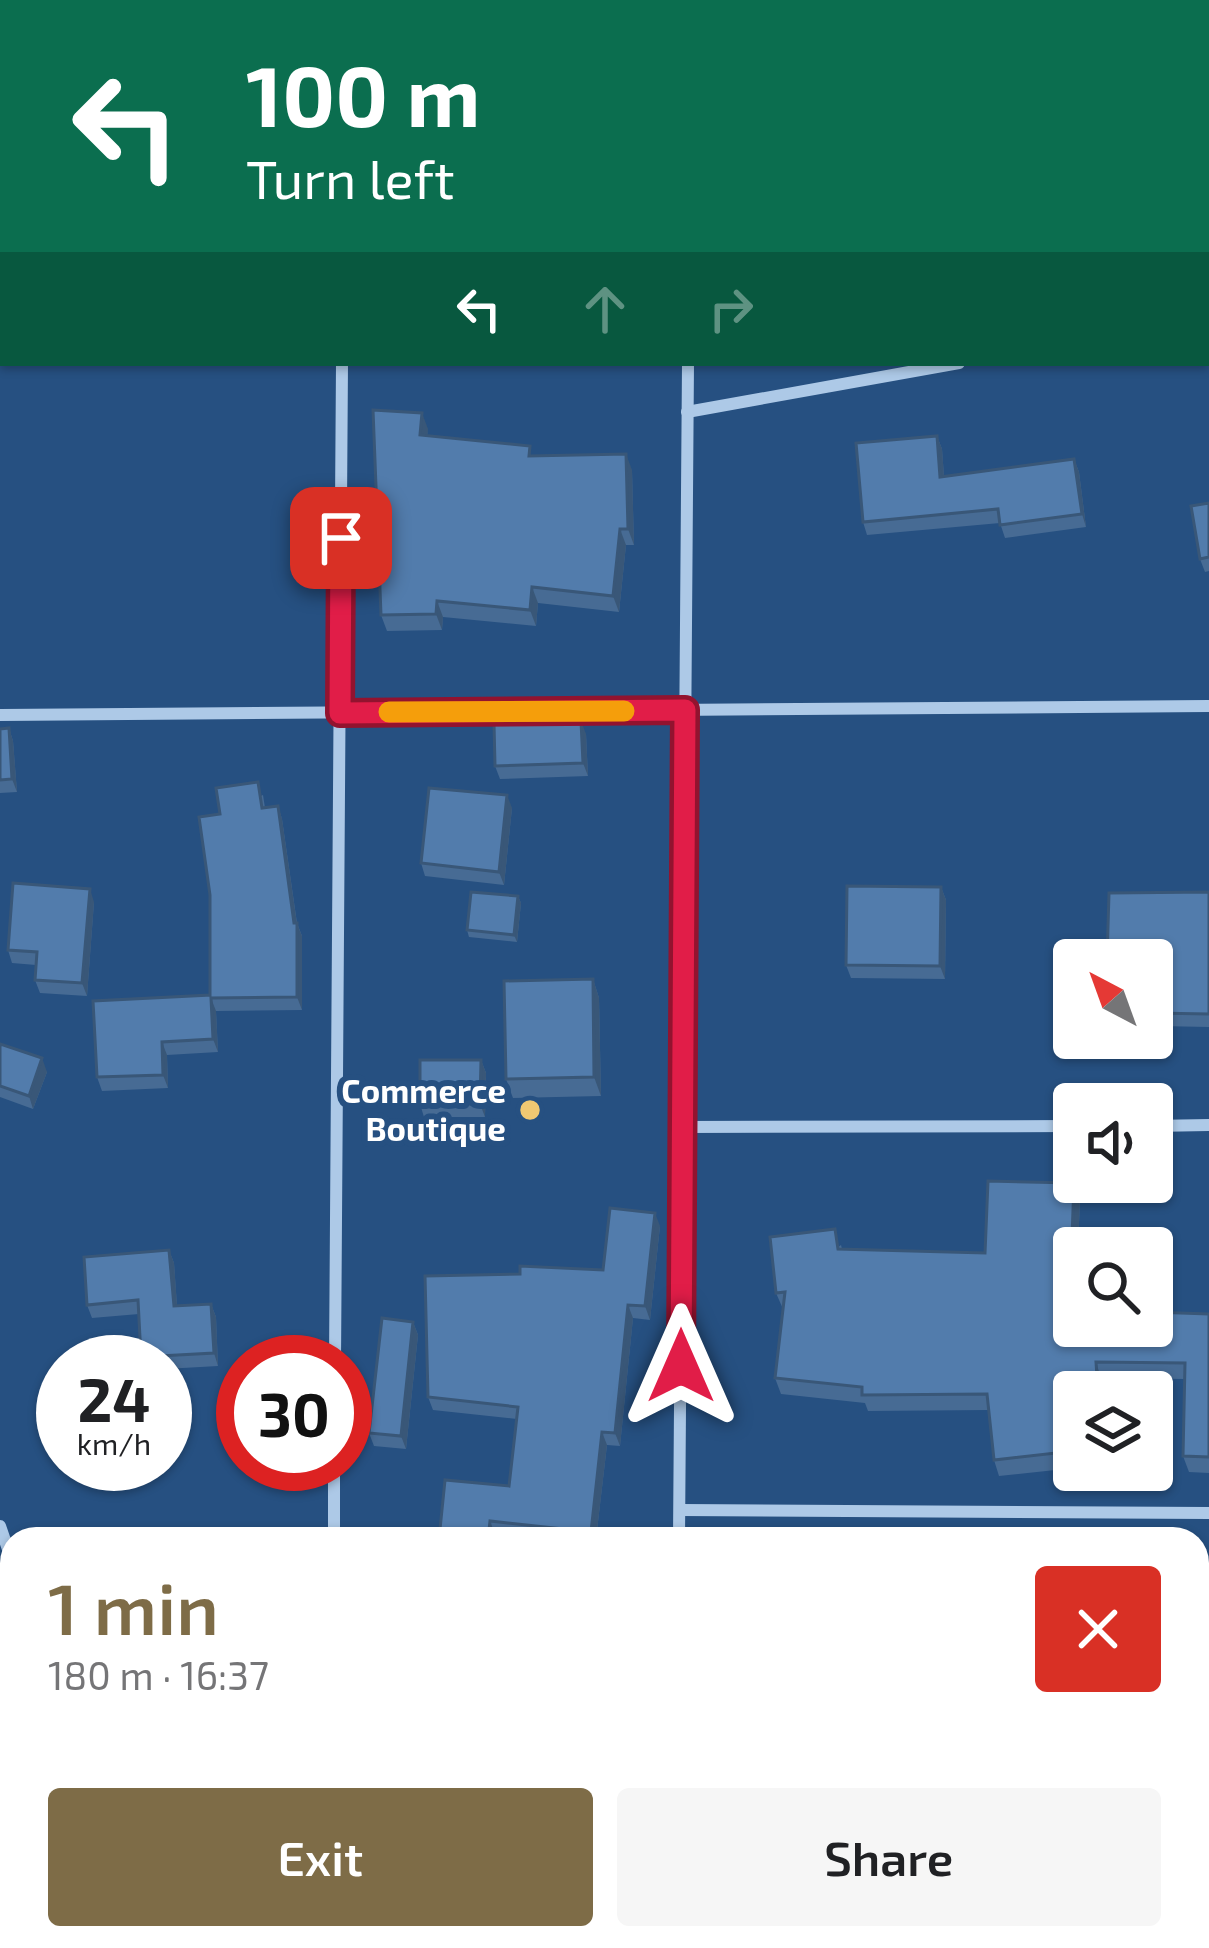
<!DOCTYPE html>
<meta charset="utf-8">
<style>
:root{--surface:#fff;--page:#f6f6f6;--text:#202124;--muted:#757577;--accent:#7e6c47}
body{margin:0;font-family:"Exo 2",sans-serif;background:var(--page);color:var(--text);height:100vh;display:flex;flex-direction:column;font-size:45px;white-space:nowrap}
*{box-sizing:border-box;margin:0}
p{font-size:39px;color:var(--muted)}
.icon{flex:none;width:66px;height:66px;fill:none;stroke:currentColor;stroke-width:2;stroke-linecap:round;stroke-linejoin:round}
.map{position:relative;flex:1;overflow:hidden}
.side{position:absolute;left:0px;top:1527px;width:1209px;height:423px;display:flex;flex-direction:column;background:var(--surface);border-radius:36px 36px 0 0;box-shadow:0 3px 9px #0004}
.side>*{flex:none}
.banner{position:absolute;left:0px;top:0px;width:1209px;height:366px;box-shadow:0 3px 9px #0004;background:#0b6e4f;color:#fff;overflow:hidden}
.needle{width:78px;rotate:319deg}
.buttons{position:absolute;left:1053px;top:939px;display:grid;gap:24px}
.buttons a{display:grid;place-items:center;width:120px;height:120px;border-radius:12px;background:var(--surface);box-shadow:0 3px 9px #0004;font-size:60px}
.speed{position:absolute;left:36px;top:1335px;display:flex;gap:24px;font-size:60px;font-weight:700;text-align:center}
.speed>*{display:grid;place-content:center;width:156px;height:156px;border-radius:50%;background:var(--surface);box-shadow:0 3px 9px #0004;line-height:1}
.speed small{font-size:30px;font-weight:400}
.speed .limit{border:18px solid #d22;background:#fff;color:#111}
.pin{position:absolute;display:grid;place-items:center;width:102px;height:102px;color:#fff;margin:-51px;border-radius:24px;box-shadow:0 6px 18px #0006}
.me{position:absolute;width:132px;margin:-66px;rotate:0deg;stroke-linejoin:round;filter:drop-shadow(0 0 9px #0008)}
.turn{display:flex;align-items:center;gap:42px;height:252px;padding:0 48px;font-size:54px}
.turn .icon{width:156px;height:156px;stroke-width:2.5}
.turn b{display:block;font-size:84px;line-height:102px}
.lanes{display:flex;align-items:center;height:114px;padding:0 48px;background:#0003;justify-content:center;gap:60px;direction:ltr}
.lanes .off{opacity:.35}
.round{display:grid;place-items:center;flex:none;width:126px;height:126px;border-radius:12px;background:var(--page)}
.overview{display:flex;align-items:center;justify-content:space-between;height:204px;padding:0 48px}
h1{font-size:72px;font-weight:600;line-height:90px;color:var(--accent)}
.cta{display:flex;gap:24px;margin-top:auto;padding:24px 48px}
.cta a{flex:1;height:138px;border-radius:12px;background:var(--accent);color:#fff;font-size:48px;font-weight:600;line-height:138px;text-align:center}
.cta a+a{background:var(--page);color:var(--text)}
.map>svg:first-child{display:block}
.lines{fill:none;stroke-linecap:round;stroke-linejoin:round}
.minor{stroke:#adc9e7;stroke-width:12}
.wall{fill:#476b94}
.shaded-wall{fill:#395778}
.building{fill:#527cac;stroke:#395778;stroke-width:3}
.route-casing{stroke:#92132f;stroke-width:30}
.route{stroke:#e11d48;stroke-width:21}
.slow{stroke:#f59e0b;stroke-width:21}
.poi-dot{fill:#f0c872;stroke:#265081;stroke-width:4.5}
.labels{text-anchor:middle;stroke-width:12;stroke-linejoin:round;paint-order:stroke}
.poi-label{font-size:33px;font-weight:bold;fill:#fff;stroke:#265081;text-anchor:end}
</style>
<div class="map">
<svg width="1209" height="1948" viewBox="0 0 1209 1948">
<rect width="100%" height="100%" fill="#265081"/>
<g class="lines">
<g class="minor">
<path d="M 921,0 L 921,3"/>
<path d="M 345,3 L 345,0"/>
<path d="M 1206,319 L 1209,318"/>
<path d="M 687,412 L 959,363"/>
<path d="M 0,715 L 1209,706"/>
<path d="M 1152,1126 L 1209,1125"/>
<path d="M 682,1127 L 1074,1126"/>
<path d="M 335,1362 L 342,363"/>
<path d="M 680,1510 L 1209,1513"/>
<path d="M 0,1526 L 12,1561"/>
<path d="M 334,1539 L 334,1464"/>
<path d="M 679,1539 L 688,363"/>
<path d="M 0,1723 L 12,1724"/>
<path d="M 1197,1851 L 1209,1850"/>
<path d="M 126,1938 L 130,1948"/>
<path d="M 792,1938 L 793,1948"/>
<path d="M 260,1948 L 316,1938"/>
</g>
</g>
<g class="wall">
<path d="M 63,0 L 108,0 L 108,3 L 64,3 Z"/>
<path d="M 428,429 L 427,435 L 533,456 L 632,470 L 634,545 L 626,545 L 619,612 L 538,603 L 536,626 L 443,617 L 442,630 L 387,631 L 381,615 Z"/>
<path d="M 937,436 L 942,449 L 944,476 L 1074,459 L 1079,472 L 1086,527 L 1005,538 L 1000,523 L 867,535 L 863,522 Z"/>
<path d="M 1209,503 L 1209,571 L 1205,572 L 1200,559 Z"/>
<path d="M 9,728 L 13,741 L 17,792 L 0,793 L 0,729 Z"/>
<path d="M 586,734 L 588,776 L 500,779 L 495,766 Z"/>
<path d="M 263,795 L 265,808 L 278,806 L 282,819 L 297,923 L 302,936 L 302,1010 L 216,1011 L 218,1052 L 167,1055 L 168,1088 L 102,1091 L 97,1077 L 210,995 L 220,814 Z"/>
<path d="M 512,808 L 504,885 L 425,876 L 421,863 Z"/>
<path d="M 941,887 L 946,900 L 945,979 L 851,978 L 846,965 Z"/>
<path d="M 1209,892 L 1209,1027 L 1158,1026 L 1158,1056 L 1110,1057 L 1105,1044 L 1152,960 Z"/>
<path d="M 518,896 L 521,903 L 517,942 L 469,937 L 467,930 Z"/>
<path d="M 94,902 L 87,996 L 40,993 L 35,980 L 36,965 L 12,963 L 8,950 Z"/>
<path d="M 593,979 L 599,998 L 601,1096 L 513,1098 L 506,1079 Z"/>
<path d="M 0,1044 L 47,1072 L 33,1109 L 0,1097 Z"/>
<path d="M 481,1060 L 486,1073 L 485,1117 L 424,1117 L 420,1104 Z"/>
<path d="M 1080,1199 L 1078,1248 L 1074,1248 L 1074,1326 L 1209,1314 L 1209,1473 L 1189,1472 L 1183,1456 L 1185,1379 L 1101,1378 L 1103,1392 L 1074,1392 L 1074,1468 L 999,1476 L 994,1460 L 989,1410 L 868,1411 L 865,1403 L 781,1394 L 775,1378 L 783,1309 L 776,1293 L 841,1245 L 842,1249 L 985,1253 Z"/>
<path d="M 660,1226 L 650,1320 L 633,1318 L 620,1446 L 607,1445 L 596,1539 L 540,1539 L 495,1534 L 439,1539 L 509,1486 L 517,1419 L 433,1410 L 428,1397 L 603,1270 Z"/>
<path d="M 169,1250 L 174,1263 L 177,1306 L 211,1304 L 216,1317 L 218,1366 L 165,1369 L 165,1362 L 143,1362 L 139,1314 L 92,1318 L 87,1305 Z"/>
<path d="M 413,1322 L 418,1335 L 406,1449 L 374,1446 L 369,1433 Z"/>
<path d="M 63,1392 L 63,1450 L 50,1450 L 46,1437 Z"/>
<path d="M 1115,1938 L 1193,1938 L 1193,1940 L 1116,1942 Z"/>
</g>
<g class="shaded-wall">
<path d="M 422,413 L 428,429 L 426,451 L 420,435 Z"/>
<path d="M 937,436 L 942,449 L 945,490 L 940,477 Z"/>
<path d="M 626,454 L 632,470 L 634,545 L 628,529 Z"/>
<path d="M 1074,459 L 1079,472 L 1086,527 L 1082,514 Z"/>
<path d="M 620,529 L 626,545 L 619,612 L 613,596 Z"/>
<path d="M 532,587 L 538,603 L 536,626 L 530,610 Z"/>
<path d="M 437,601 L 443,617 L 442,630 L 436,614 Z"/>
<path d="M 581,721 L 586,734 L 588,776 L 583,763 Z"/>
<path d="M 9,728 L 13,741 L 17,792 L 12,779 Z"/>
<path d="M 507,795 L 512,808 L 504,885 L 499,872 Z"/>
<path d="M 278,806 L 282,819 L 297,924 L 302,936 L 302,1010 L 297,997 L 294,923 Z"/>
<path d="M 941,887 L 946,900 L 945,979 L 940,966 Z"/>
<path d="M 90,889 L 94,902 L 87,996 L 82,983 Z"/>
<path d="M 518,896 L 521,903 L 517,942 L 514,935 Z"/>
<path d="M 593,979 L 599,998 L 601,1096 L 594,1077 Z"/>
<path d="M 211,998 L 216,1011 L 218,1052 L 213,1039 Z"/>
<path d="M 1154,1013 L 1158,1026 L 1158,1056 L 1154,1043 Z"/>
<path d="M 162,1042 L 167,1055 L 168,1088 L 163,1075 Z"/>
<path d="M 42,1058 L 47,1072 L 33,1109 L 29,1096 Z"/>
<path d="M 481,1060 L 486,1073 L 485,1117 L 480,1104 Z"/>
<path d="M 1074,1183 L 1080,1199 L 1078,1248 L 1074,1248 L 1074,1326 L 1069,1319 Z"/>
<path d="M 655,1213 L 660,1226 L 650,1320 L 645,1306 Z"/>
<path d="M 169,1250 L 174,1263 L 178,1319 L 174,1306 Z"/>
<path d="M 211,1304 L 216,1317 L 218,1366 L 214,1353 Z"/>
<path d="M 628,1305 L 633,1318 L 620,1446 L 615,1433 Z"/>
<path d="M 413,1322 L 418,1335 L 406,1449 L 401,1436 Z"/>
<path d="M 1096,1362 L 1101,1378 L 1103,1392 L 1098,1392 Z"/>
<path d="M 602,1432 L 607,1445 L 596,1539 L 594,1539 L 591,1532 Z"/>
<path d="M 490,1521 L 495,1534 L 494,1539 L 488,1539 Z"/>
</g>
<g class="building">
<rect x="1076" y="0" width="77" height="3"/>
<path d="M 1206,49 L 1209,49 L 1209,163 L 1206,164 Z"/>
<path d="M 373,410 L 422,413 L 420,435 L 530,446 L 529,456 L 626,454 L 628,529 L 620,529 L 613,596 L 532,587 L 530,610 L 437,601 L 436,614 L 381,615 Z"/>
<path d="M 937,436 L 940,477 L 1074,459 L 1082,514 L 1000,525 L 998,509 L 863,522 L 856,443 Z"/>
<path d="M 1209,503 L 1209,557 L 1200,559 L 1191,506 Z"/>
<path d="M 581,721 L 583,763 L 495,766 L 494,724 Z"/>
<path d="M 9,728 L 12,779 L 0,780 L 0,729 Z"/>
<path d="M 258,782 L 262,808 L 278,806 L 294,923 L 297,923 L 297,997 L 211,998 L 213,1039 L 162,1042 L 163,1075 L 97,1077 L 93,1001 L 210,995 L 210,895 L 199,817 L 220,814 L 216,788 Z"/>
<path d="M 429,788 L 507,795 L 499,872 L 421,863 Z"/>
<path d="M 13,883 L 90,889 L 82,983 L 35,980 L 37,952 L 8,950 Z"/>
<path d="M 847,886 L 941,887 L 940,966 L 846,965 Z"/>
<path d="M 471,892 L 518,896 L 514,935 L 467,930 Z"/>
<path d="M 1209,892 L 1209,1014 L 1154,1013 L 1154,1043 L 1105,1044 L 1105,1038 L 1152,1038 L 1152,960 L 1107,960 L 1109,893 Z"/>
<path d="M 593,979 L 594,1077 L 506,1079 L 504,981 Z"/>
<path d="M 0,1044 L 42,1058 L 29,1096 L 0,1086 Z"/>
<path d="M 420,1060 L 481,1060 L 480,1104 L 420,1104 Z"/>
<path d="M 988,1181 L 1074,1183 L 1069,1319 L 1074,1319 L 1074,1326 L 1152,1326 L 1152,1312 L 1209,1314 L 1209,1457 L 1183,1456 L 1185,1363 L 1096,1362 L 1098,1392 L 1074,1392 L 1074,1451 L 994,1460 L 987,1394 L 862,1395 L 862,1387 L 775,1378 L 785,1292 L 776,1293 L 770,1237 L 835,1229 L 838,1249 L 985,1253 Z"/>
<path d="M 610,1208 L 655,1213 L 645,1306 L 628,1305 L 615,1433 L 602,1432 L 591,1532 L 490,1521 L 488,1539 L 439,1539 L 445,1480 L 509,1486 L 518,1407 L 428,1397 L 425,1276 L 520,1274 L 520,1266 L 603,1270 Z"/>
<path d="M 169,1250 L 174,1306 L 211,1304 L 214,1353 L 141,1357 L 138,1300 L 87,1305 L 84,1257 Z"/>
<path d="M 382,1318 L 413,1322 L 401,1436 L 369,1433 Z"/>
<path d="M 63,1392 L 63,1436 L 46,1437 L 43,1393 Z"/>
<path d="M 584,1938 L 674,1938 L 676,1948 L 586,1948 Z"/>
</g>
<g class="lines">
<g class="route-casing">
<path id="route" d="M 341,538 L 340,713 L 685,710 L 681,1366"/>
</g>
<use href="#route" class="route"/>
<path class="slow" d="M 389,712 L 624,711"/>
</g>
<circle class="poi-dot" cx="530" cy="1110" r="12"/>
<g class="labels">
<g class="poi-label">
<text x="506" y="1103">Commerce<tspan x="506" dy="38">Boutique</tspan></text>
</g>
</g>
</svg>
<div class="buttons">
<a><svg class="needle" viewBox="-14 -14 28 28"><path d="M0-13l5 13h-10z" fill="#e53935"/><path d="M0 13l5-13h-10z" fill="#757577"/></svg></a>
<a><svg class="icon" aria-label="sound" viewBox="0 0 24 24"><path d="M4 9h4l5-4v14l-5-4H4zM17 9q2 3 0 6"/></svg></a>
<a><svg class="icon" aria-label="search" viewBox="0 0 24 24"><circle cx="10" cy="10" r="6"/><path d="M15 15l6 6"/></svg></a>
<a><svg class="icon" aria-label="layers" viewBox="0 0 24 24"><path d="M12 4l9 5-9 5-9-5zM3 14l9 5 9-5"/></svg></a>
</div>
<div class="speed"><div>24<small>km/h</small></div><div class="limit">30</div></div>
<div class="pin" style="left:341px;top:538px;background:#d93025"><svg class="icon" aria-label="arrive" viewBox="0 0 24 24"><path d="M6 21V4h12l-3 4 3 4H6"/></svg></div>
<svg class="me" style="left:681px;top:1366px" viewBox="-20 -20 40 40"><path d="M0-17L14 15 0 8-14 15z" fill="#e11d48" stroke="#fff" stroke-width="4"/></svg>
<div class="banner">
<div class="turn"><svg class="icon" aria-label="left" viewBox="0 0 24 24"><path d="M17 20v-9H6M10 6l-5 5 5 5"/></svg><div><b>100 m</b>Turn left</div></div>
<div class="lanes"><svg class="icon" aria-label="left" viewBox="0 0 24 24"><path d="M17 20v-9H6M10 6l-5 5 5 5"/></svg><svg class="icon off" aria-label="ahead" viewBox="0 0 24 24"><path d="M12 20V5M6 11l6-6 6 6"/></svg><svg class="icon off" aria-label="right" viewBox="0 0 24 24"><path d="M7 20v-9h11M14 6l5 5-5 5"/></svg></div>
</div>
<section class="side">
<div class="overview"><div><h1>1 min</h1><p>180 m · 16:37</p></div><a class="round" style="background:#d93025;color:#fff"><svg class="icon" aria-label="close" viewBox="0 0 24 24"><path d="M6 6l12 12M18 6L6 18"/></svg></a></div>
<div class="cta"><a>Exit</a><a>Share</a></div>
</section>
</div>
